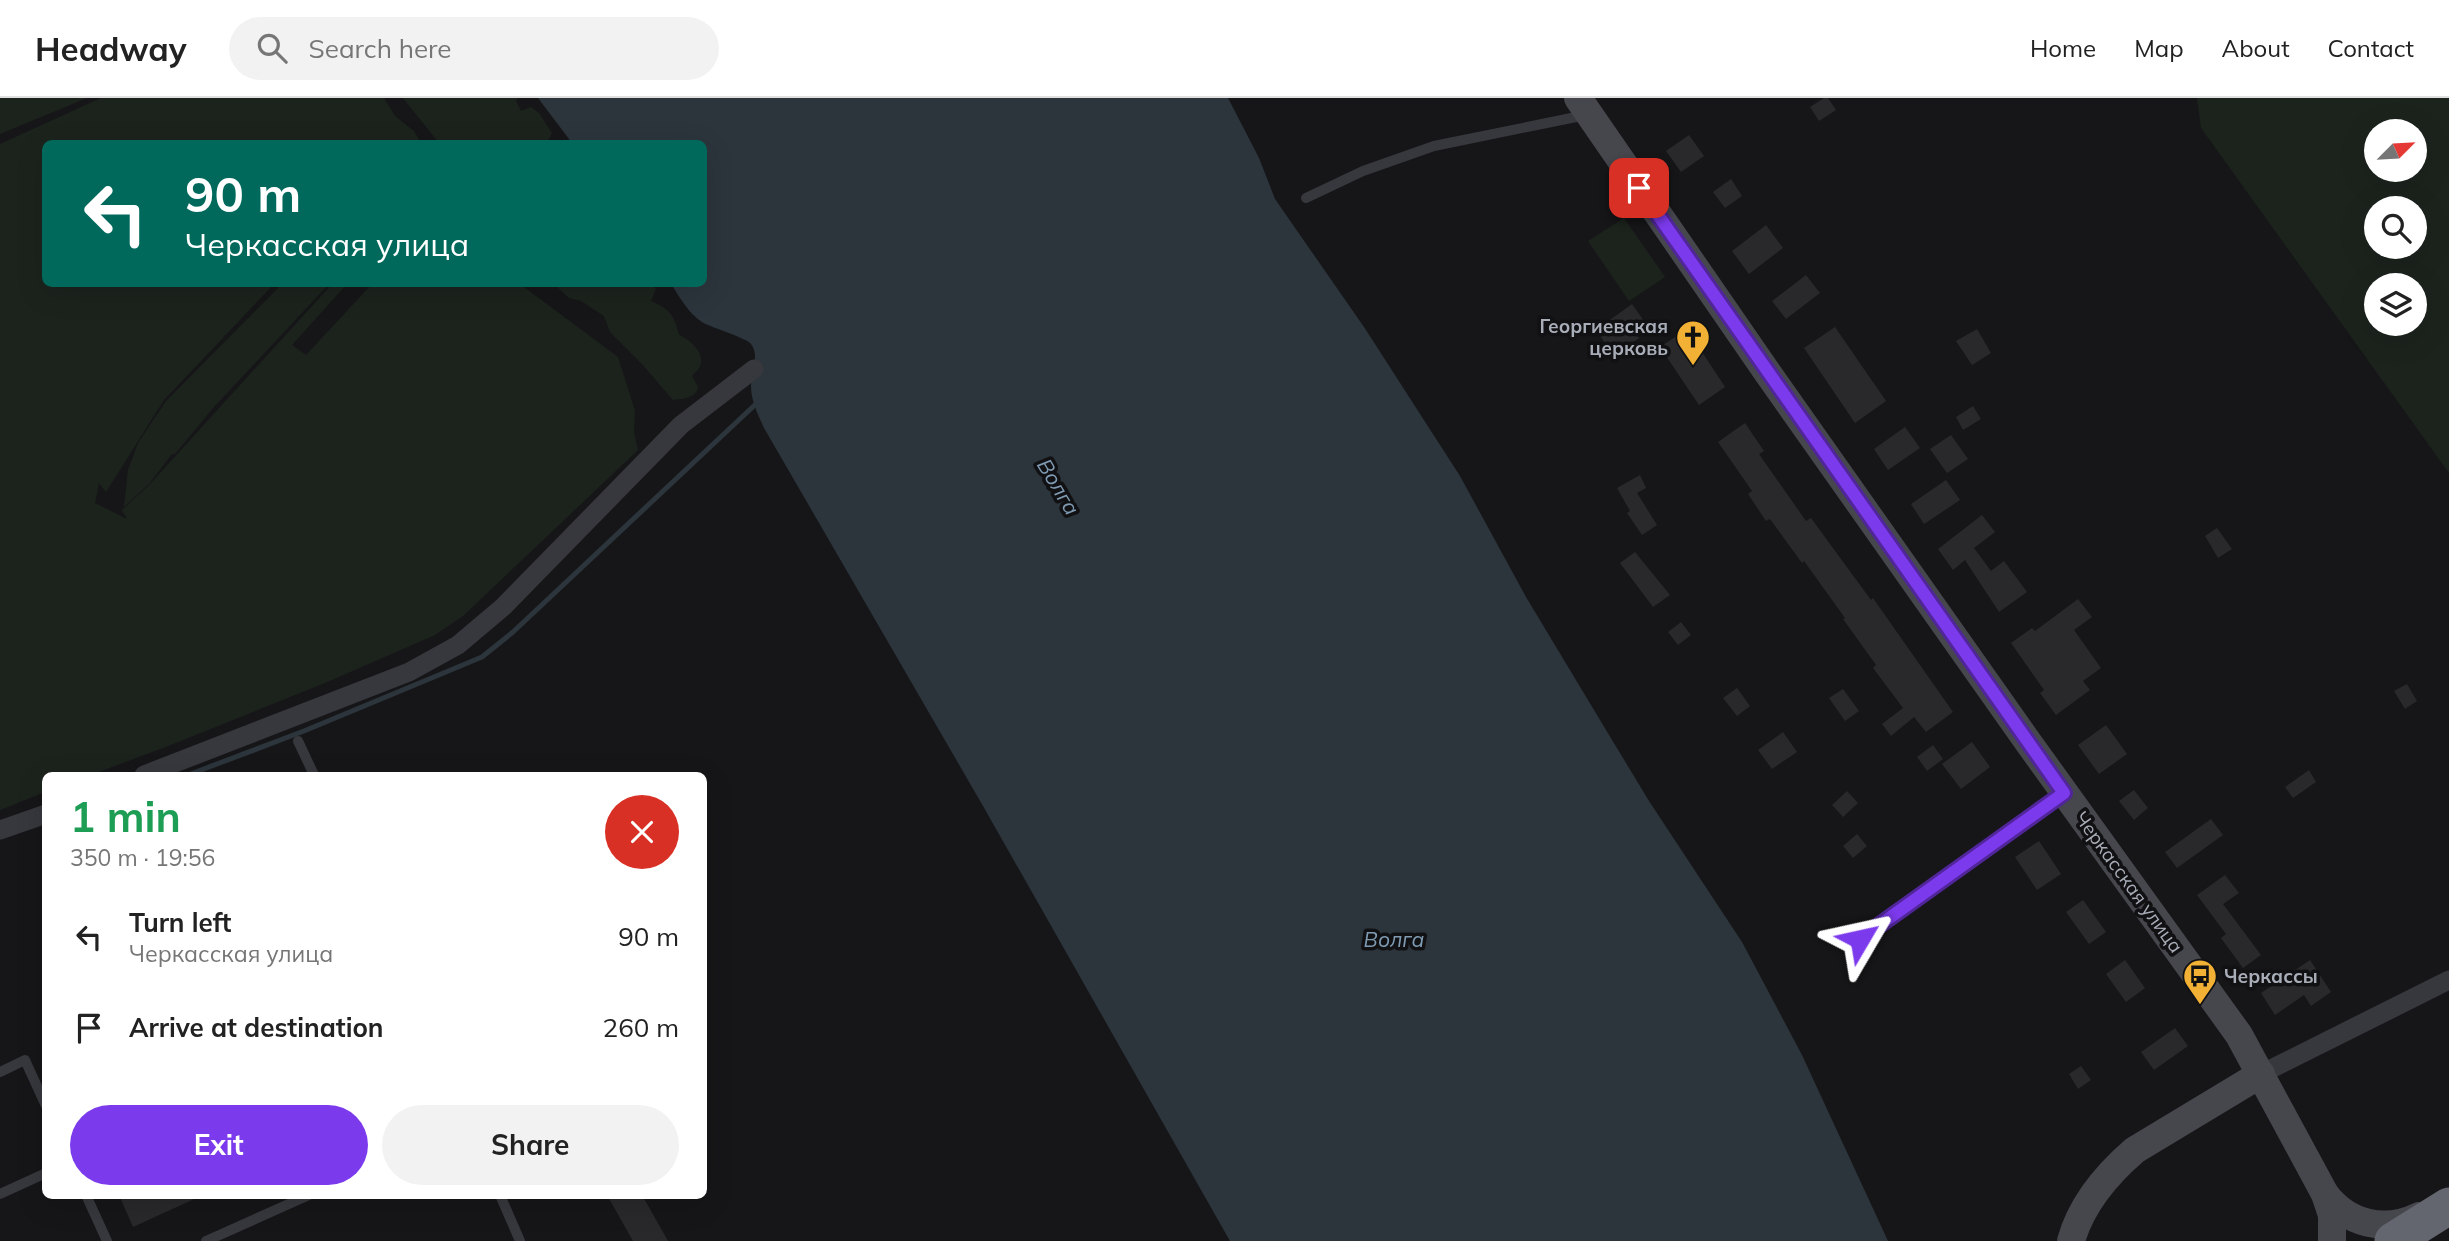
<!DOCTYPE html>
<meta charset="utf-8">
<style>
:root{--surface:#fff;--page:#f2f2f2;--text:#222;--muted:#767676;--line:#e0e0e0;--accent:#7c3aed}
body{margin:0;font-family:Mulish,sans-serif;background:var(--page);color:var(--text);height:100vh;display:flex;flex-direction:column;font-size:26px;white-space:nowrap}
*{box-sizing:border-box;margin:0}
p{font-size:23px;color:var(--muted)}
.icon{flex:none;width:38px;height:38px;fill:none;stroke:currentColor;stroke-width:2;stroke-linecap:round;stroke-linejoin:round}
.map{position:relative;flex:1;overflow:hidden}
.details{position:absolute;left:42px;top:674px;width:665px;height:427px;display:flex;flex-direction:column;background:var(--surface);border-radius:10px;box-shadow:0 7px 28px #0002}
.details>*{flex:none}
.hud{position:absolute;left:42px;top:42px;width:665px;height:147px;border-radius:10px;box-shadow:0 7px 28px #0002;background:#00695c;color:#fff;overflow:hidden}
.needle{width:46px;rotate:66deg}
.tools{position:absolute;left:2364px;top:21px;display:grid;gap:14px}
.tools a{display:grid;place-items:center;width:63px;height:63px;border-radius:50%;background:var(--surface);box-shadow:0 7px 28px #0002;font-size:35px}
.pin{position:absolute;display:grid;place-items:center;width:60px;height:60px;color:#fff;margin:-30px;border-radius:14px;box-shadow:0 4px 10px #0006}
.me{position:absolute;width:77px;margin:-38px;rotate:54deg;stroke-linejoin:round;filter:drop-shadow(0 0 5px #0008)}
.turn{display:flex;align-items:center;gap:24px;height:147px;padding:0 28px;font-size:32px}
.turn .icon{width:91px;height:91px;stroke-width:2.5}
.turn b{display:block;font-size:49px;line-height:60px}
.round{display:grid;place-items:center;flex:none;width:74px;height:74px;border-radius:37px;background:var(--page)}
.summary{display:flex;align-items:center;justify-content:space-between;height:119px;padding:0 28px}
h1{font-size:42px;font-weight:700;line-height:52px;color:#1e9e55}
.primary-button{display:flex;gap:14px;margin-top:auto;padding:14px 28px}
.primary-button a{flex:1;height:80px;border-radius:42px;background:var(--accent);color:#fff;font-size:28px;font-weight:700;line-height:80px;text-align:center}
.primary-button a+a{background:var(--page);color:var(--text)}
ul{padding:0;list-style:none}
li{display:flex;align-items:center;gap:21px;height:91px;padding:0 28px}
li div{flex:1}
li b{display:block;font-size:26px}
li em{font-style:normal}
header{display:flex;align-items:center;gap:42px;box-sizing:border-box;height:98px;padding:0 35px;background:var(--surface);border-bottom:2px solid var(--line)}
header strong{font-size:33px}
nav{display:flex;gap:38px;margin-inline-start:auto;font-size:24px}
.search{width:490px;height:63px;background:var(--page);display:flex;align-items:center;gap:18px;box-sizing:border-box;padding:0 24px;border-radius:38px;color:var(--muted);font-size:26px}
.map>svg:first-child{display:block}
.green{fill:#1c231d;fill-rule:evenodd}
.water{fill:#2c353c}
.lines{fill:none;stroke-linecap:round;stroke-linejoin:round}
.stream{stroke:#2c353c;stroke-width:5}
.building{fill:#29292c}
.lane{stroke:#37383d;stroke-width:10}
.street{stroke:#37383d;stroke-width:19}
.secondary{stroke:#45474d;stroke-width:28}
.highway{stroke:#63666e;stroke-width:37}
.route-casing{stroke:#51269a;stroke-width:18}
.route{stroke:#7c3aed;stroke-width:12}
.labels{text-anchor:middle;stroke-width:7;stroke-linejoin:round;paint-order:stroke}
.poi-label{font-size:19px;font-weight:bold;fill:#a8adb8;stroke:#111113;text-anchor:end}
.street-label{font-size:19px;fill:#a8adb8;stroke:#111113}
.water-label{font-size:21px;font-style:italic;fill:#7f9bb3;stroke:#111113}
</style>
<header>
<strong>Headway</strong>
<div class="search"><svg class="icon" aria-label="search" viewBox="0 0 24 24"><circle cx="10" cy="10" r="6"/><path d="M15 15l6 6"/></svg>Search here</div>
<nav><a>Home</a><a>Map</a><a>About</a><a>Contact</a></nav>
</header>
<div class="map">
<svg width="2449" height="1143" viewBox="0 0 2449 1143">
<rect width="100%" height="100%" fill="#161618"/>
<g class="green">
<path d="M 0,0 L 87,0 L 0,36 Z"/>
<path d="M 101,0 L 384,0 L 395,18 L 414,33 L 421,45 L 46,46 L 46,186 L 274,186 L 164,302 L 106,394 L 99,385 L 95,405 L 127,421 L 122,412 L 150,386 L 332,186 L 347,186 L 292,247 L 306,257 L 372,186 L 523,186 L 524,189 L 618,259 L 635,313 L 634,334 L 638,352 L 463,518 L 435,537 L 325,585 L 163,650 L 91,677 L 46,677 L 45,694 L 0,712 L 0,46 Z"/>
<path d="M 403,0 L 518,0 L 516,3 L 521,13 L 531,9 L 539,15 L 552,35 L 547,45 L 548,45 L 439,45 Z"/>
<path d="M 2197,0 L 2449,0 L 2449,375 L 2201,30 ZM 2376,33 L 2415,33 L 2415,72 L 2376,72 ZM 2376,110 L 2415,110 L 2415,149 L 2376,149 ZM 2376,187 L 2415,187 L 2415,226 L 2376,226 Z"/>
<path d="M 1624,120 L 1665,179 L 1629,203 L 1588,143 Z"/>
<path d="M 282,186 L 329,186 L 213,310 L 175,356 L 172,356 L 149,386 L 124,409 L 128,372 L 138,345 L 166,303 Z"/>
<path d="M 554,186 L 653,186 L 656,191 L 651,203 C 670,211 674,217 679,237 C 689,241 706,255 700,269 C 698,272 694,275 692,278 L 698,289 C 696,300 683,301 673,302 L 642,266 L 610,234 L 604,218 L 581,203 L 569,200 Z"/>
</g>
<path class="water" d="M 538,0 L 1228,0 L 1259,60 L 1275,101 L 1364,229 L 1460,378 L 1526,499 L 1600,622 L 1649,703 L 1742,844 L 1802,957 L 1888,1143 L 1230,1143 L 983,708 L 764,330 C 758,317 751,303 751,288 C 751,275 760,258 751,246 C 747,240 712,230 702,224 C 689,216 679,198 671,186 L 704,186 L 704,46 L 572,45 Z"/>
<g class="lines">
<path class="stream" d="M 188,677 L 304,633 L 482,559 L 513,534 L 758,304"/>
</g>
<g class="building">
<path d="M 1824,0 L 1828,0 L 1836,12 L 1819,23 L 1810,9 Z"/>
<path d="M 1689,37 L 1704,58 L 1681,74 L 1666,53 Z"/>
<path d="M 1731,81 L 1742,98 L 1725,110 L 1713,94 Z"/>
<path d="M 1766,127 L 1783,150 L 1749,176 L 1732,153 Z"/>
<path d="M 1806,177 L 1820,195 L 1786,221 L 1772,203 Z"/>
<path d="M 1632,206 L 1644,223 L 1633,231 L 1639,240 L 1614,258 L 1596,232 Z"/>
<path d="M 1835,229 L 1886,303 L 1855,325 L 1804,250 Z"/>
<path d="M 1687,231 L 1725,289 L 1699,307 L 1660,249 Z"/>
<path d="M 1977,231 L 1991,255 L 1972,267 L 1956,243 Z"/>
<path d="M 1973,308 L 1981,321 L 1963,332 L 1956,319 Z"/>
<path d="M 1745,325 L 1764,353 L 1759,356 L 1806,423 L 1811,420 L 1871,502 L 1873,500 L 1953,614 L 1926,634 L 1914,619 L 1891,638 L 1882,626 L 1903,610 L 1873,570 L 1876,567 L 1843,521 L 1845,520 L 1804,463 L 1802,465 L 1770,421 L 1766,423 L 1748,396 L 1752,393 L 1718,344 Z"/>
<path d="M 1905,329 L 1920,350 L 1888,372 L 1874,351 Z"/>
<path d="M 1951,337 L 1968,361 L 1947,375 L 1930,351 Z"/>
<path d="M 1640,377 L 1646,390 L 1637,395 L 1657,427 L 1642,437 L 1627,415 L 1630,413 L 1617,390 Z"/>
<path d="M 1946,382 L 1960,402 L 1924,426 L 1911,406 Z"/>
<path d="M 1982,417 L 1995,434 L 1974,450 L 1991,473 L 2004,463 L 2027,494 L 1999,514 L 1965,462 L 1953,472 L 1938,451 Z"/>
<path d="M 2217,430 L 2232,451 L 2218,460 L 2205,438 Z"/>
<path d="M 1635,454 L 1670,497 L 1653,509 L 1620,465 Z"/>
<path d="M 2078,501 L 2092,519 L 2074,532 L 2101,570 L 2083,583 L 2090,592 L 2056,617 L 2040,595 L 2044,592 L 2011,545 L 2032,530 L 2035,533 Z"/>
<path d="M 1681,524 L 1691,537 L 1678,547 L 1668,534 Z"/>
<path d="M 2407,586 L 2417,603 L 2405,611 L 2394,593 Z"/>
<path d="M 1737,590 L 1750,608 L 1737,618 L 1723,600 Z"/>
<path d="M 1843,591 L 1859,613 L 1845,623 L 1829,600 Z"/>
<path d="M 2106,627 L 2127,656 L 2099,676 L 2078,647 Z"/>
<path d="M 1783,634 L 1797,654 L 1772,671 L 1758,652 Z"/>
<path d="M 1972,644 L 1990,669 L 1961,691 L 1942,666 Z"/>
<path d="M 1933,647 L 1943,661 L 1927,673 L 1917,659 Z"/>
<path d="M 2309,672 L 2316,684 L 2293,700 L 2285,689 Z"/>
<path d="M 2134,692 L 2148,710 L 2134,722 L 2119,703 Z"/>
<path d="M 1847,693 L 1858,705 L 1843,719 L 1832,707 Z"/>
<path d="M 2211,721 L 2223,737 L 2177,770 L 2165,754 Z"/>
<path d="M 1857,736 L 1867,748 L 1853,760 L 1843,748 Z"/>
<path d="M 2039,743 L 2061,776 L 2037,792 L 2015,759 Z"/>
<path d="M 2225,777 L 2239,795 L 2223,806 L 2261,857 L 2243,870 L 2221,840 L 2226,836 L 2197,797 Z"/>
<path d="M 2083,802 L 2106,834 L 2089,846 L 2066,814 Z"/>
<path d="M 2125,862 L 2145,890 L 2126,904 L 2106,876 Z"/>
<path d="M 2310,862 L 2331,894 L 2311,908 L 2304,897 L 2275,917 L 2261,895 Z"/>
<path d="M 2175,930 L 2188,948 L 2154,972 L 2141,954 Z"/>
<path d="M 2081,968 L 2091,982 L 2078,991 L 2069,976 Z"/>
<path d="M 119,1097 L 203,1097 L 133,1129 Z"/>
<path d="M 607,1097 L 642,1097 L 668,1143 L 633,1143 Z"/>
</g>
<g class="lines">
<g class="lane">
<path d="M 1306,100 L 1363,73 L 1434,48 L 1586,17"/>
<path d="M 298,643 L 314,677"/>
<path d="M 1860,841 L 2064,695"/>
<path d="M 0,974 L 25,962 L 46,1008"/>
<path d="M 0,1096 L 46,1075"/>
<path d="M 86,1097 L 107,1143"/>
<path d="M 500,1097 L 520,1143"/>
<path d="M 206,1143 L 309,1097"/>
</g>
<g class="street">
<path d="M 144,677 L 409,574 L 458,547 L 503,509 L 681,327 L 754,271"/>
<path d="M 0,732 L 46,716"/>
<path d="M 2261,976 L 2449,882"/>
</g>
<g class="secondary">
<path d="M 1578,0 L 1767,274 L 2028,644 L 2239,937 L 2325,1096 L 2332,1117 L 2332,1143"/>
<path d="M 2325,1096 C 2348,1126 2384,1135 2419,1118"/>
<path d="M 2071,1143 C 2081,1107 2107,1076 2135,1052 L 2261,976"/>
</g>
<path class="highway" d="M 2393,1143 L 2449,1108"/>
</g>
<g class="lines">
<g class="route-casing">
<path id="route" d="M 1639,90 L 2064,695 L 1860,841"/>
</g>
<use href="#route" class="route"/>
</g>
<defs>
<g id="church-pin" transform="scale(1.75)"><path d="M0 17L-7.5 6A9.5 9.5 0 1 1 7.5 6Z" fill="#f2b134" stroke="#111113"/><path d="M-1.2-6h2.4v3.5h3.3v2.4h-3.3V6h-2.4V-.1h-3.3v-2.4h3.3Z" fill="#111"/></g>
<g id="bus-pin" transform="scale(1.75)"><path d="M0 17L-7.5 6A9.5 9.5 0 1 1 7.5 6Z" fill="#f2b134" stroke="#111113"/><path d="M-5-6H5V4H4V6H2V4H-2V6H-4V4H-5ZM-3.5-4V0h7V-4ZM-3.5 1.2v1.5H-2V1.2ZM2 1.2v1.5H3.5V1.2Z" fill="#111"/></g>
</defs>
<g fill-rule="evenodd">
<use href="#church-pin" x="1693" y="239"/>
<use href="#bus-pin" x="2200" y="878"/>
</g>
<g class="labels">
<g class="poi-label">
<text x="1668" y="235">Георгиевская<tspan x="1668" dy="22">церковь</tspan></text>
<text x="2224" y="885" text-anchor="start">Черкассы</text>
</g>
<g class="street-label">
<text transform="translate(2129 784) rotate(54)" y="7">Черкасская улица</text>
</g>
<g class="water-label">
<text transform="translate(1058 389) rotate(59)" y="7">Волга</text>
<text x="1394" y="849">Волга</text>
</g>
</g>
</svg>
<div class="tools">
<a><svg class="needle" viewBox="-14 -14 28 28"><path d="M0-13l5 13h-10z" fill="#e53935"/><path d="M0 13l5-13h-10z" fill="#767676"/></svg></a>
<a><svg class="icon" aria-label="search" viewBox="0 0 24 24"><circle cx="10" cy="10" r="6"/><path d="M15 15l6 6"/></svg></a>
<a><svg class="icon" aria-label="layers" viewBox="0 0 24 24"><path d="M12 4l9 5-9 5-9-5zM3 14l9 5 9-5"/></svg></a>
</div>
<div class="pin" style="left:1639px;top:90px;background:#d93025"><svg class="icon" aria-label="arrive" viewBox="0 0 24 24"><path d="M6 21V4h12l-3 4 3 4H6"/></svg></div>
<svg class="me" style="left:1860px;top:841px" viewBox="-20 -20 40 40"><path d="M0-17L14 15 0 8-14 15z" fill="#7c3aed" stroke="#fff" stroke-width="4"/></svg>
<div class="hud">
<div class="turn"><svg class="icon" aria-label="left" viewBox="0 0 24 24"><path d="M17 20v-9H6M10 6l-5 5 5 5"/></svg><div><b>90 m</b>Черкасская улица</div></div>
</div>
<section class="details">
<div class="summary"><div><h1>1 min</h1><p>350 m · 19:56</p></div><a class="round" style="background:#d93025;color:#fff"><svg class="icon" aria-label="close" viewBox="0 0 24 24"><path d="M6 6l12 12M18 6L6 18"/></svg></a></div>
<ul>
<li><svg class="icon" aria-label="left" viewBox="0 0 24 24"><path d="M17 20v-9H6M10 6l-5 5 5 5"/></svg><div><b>Turn left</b><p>Черкасская улица</p></div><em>90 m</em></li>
<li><svg class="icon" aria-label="arrive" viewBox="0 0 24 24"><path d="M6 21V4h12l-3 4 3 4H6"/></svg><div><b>Arrive at destination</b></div><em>260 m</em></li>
</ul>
<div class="primary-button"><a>Exit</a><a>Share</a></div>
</section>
</div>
